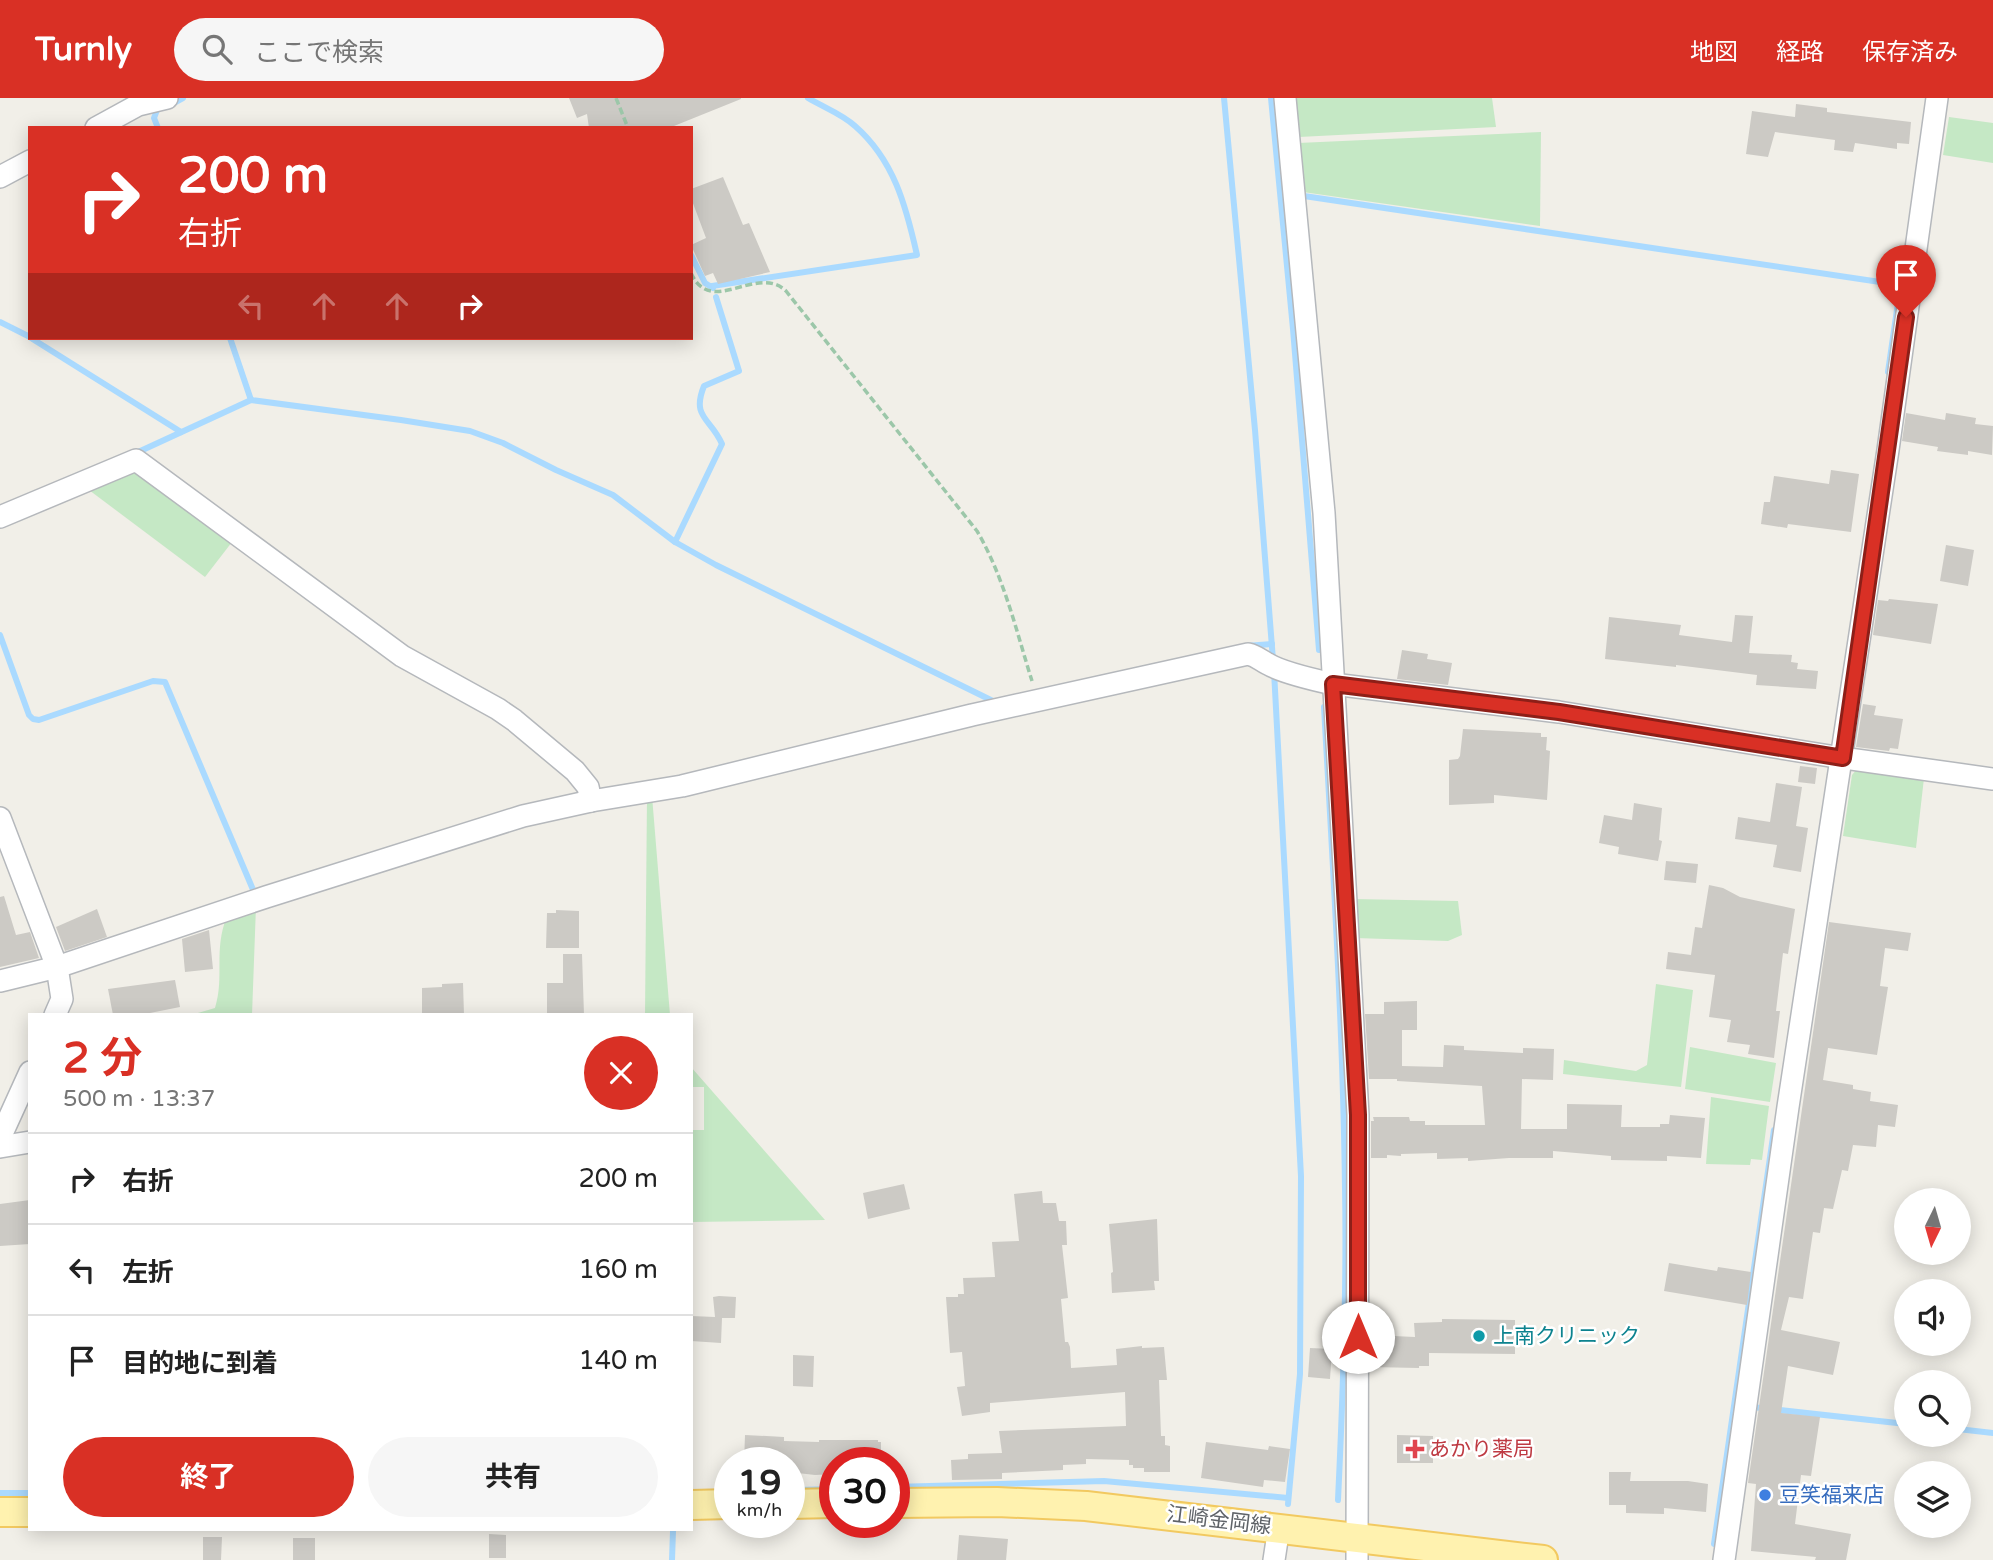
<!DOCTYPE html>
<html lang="ja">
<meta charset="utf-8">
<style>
:root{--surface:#fff;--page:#f6f6f6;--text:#222;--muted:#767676;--line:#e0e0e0;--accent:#d93025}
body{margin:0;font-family:"Varela Round","Noto Sans JP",sans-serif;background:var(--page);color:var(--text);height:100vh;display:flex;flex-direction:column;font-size:26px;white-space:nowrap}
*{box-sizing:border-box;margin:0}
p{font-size:23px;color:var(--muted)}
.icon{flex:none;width:38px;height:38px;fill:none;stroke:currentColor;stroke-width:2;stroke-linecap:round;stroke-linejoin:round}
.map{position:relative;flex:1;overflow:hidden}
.panel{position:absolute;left:28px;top:915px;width:665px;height:518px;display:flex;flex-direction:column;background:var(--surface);border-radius:0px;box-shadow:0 4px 18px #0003}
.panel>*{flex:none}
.hud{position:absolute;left:28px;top:28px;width:665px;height:214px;border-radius:0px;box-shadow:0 4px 18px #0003;background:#d93025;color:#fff;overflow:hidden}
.needle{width:46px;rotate:185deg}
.controls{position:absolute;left:1894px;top:1090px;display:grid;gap:14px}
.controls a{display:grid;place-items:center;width:77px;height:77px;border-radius:50%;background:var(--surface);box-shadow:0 4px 18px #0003;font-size:35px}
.speed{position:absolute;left:714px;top:1349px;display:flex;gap:14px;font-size:35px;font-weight:700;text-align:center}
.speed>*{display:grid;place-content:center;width:91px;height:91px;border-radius:50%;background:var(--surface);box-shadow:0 4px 18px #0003;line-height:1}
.speed small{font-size:18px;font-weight:400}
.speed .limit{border:10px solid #d22;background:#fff;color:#111}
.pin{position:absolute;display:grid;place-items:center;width:60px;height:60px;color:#fff;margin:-72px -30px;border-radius:50% 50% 50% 0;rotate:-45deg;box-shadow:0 0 7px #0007}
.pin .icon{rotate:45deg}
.me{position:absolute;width:77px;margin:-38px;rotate:0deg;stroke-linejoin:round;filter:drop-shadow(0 0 5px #0008)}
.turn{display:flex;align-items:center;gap:24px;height:147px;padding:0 35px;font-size:32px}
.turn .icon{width:91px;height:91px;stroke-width:2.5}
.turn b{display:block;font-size:49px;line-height:60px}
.lanes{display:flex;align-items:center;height:66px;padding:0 35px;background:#0003;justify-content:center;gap:35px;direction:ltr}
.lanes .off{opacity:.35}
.round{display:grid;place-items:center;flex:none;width:74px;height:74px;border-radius:37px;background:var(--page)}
.summary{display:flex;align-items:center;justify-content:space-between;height:119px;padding:0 35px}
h1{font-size:42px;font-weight:700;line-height:52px;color:var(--accent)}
.primary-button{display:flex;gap:14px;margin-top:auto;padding:14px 35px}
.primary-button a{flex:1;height:80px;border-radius:42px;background:var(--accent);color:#fff;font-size:28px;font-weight:700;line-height:80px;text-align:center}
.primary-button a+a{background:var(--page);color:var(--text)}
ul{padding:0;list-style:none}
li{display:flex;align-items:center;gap:21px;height:91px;padding:0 35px;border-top:2px solid var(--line)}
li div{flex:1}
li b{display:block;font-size:26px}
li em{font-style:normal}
header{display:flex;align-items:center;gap:42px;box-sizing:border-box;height:98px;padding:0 35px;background:var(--accent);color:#fff}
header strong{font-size:33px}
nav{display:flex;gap:38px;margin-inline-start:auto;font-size:24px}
.search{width:490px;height:63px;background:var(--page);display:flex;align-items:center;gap:18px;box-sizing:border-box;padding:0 24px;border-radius:38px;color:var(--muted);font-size:26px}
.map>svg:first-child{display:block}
.green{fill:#c5e8c5}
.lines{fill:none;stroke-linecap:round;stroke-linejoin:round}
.stream{stroke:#aadaff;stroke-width:6}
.building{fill:#cccac5}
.minor-casing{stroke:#b5b8bc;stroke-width:24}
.major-casing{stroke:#f2c960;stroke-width:32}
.path{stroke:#9cc7a9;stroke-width:3.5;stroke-dasharray:7 3.5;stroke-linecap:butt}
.minor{stroke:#fff;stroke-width:21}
.major{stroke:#fff2af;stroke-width:28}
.route-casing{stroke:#8d1f18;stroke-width:18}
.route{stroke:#d93025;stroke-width:12}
.culture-dot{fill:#0f9aa8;stroke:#fff;stroke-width:2.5}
.health-dot{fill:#e0444e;stroke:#fff;stroke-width:2.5}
.shop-dot{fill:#3f7fe0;stroke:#fff;stroke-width:2.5}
.labels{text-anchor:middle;stroke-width:5;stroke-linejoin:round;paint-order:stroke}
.culture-label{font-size:21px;fill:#0d838f;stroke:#fff;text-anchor:start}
.health-label{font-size:21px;fill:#be3a42;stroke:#fff;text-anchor:start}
.shop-label{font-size:21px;fill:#366cbe;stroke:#fff;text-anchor:start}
.street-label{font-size:21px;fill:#5f6368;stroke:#fff}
</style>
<header>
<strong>Turnly</strong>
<div class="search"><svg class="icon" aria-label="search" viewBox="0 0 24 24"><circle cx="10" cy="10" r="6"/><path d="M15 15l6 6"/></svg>ここで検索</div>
<nav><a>地図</a><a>経路</a><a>保存済み</a></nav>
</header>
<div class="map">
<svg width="1993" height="1462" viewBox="0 0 1993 1462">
<rect width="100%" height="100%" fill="#f1efe8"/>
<g class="green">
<path d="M 1296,0 L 1492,0 L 1496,29 L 1299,39 Z"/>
<path d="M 1949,19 L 1993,25 L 1993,65 L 1943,57 Z"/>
<path d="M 1541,34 L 1540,128 L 1303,94 L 1298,45 Z"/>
<path d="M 131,369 L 232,444 L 205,479 L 85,389 Z"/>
<path d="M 1858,670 L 1924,680 L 1916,750 L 1843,738 L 1852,677 Z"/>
<path d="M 647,698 L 652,698 L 670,917 L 645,917 Z"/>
<path d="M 1353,801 L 1458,803 L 1462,837 L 1448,843 L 1355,840 Z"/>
<path d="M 256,808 L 252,917 L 191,917 L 215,910 C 225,878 213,853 227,818 Z"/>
<path d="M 1656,886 L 1693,892 L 1681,989 L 1563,976 L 1564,962 L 1636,973 L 1647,967 Z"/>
<path d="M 1690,949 L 1776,965 L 1770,1004 L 1685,991 Z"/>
<path d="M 691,969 L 825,1122 L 691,1124 L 691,1032 L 704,1032 L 704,989 L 691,989 Z"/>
<path d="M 1711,999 L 1769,1008 L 1762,1062 L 1751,1061 L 1750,1067 L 1706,1066 Z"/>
</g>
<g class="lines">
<g class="stream">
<path d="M 1224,0 L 1255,332 L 1273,562"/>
<path d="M 1271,0 L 1293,231 L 1319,552"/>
<path d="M 170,7 L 183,0"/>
<path d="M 157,12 L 154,20 L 158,30"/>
<path d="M 1304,98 L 1900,187"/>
<path d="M 691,157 L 705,185 L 713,190"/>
<path d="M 712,188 L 917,157 C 906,108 894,62 855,28 C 842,16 823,9 808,0"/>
<path d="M 716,199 L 739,273 L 704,288 C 691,320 711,320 722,346 L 675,444 L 716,467 L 997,605"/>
<path d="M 0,224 L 30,239"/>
<path d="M 31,240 L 181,334"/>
<path d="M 230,240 L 251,302"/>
<path d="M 1888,274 L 1903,170"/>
<path d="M 136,355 L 251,302 L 401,322 L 470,333 L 503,345 L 556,372 L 613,397 L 675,444"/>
<path d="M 0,537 L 29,617 L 33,621 L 39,622 L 153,583 L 165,584 L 254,794"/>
<path d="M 1246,548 L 1272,546"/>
<path d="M 1274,573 L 1301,1078 L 1300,1276 L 1288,1406"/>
<path d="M 1324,609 C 1333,769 1343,930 1345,1090 C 1347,1194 1343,1298 1338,1402"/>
<path d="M 1752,1309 L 1906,1326"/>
<path d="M 1958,1331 L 1993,1335"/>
<path d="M 894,1389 L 1104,1383 L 1288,1400"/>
<path d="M 798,1392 L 835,1391"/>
<path d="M 0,1395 L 30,1395"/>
<path d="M 1714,1446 L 1774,1032"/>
<path d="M 672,1462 L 673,1433"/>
</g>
</g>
<g class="building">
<path d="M 569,0 L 741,0 L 741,1 L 669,30 L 589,30 L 587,16 L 577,20 Z"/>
<path d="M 1796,6 L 1827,10 L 1827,14 L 1911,24 L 1909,46 L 1897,45 L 1897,51 L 1855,45 L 1853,54 L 1834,52 L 1835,42 L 1775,34 L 1768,59 L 1746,56 L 1752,13 L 1795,19 Z"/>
<path d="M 723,79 L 743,127 L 749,125 L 770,174 L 718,186 L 713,175 L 705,178 L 691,147 L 706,140 L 691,100 L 691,91 Z"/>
<path d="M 1906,315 L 1945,322 L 1946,315 L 1976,320 L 1975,326 L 1993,328 L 1992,357 L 1968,353 L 1968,357 L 1937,353 L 1938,349 L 1902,343 Z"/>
<path d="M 1831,372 L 1859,376 L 1851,434 L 1788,426 L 1787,430 L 1761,426 L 1764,404 L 1770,404 L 1774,378 L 1829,386 Z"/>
<path d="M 1946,447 L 1974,452 L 1968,488 L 1940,483 Z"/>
<path d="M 1889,501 L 1938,506 L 1931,546 L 1873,537 L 1878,502 L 1888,503 Z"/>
<path d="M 1735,517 L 1753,518 L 1749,555 L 1792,557 L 1791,564 L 1798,565 L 1797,571 L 1818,573 L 1816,591 L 1756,587 L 1757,577 L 1676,567 L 1676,569 L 1605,561 L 1609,519 L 1681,527 L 1679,537 L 1732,544 Z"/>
<path d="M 1402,552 L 1428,556 L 1427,561 L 1452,565 L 1448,587 L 1397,581 Z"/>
<path d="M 1863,606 L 1876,608 L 1874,617 L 1903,621 L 1898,651 L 1890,650 L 1889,653 L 1856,649 Z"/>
<path d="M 1463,631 L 1541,635 L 1541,639 L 1547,639 L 1546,652 L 1550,653 L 1547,702 L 1494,697 L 1494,705 L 1449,707 L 1449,662 L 1458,661 L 1460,658 Z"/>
<path d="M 1800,668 L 1817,670 L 1815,686 L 1798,684 Z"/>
<path d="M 1776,685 L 1802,689 L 1796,728 L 1808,730 L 1801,774 L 1773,769 L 1777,747 L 1735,741 L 1738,719 L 1770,724 Z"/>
<path d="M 1634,705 L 1662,710 L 1659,742 L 1662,743 L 1658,763 L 1618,756 L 1619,749 L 1599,745 L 1604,717 L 1632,722 Z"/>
<path d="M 1666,763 L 1698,766 L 1696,785 L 1664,782 Z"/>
<path d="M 1709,787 L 1723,790 L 1740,799 L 1795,811 L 1788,856 L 1783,855 L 1776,913 L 1780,913 L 1774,960 L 1748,956 L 1750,947 L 1727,944 L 1731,922 L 1709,919 L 1715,877 L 1666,871 L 1668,854 L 1691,857 L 1695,829 L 1702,830 Z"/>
<path d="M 4,798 L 16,837 L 30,834 L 39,860 L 0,869 L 0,799 Z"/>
<path d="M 97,811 L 107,839 L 65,853 L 56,829 Z"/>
<path d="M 556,812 L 579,813 L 579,850 L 546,850 L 547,815 L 556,815 Z"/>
<path d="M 1829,824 L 1911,835 L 1908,853 L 1885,850 L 1880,888 L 1888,889 L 1877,957 L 1828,950 L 1823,982 L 1853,987 L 1853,991 L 1871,994 L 1870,1003 L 1898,1007 L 1895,1029 L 1878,1027 L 1876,1049 L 1853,1047 L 1848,1073 L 1842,1072 L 1833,1111 L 1824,1110 L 1820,1135 L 1813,1134 L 1803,1201 L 1789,1199 L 1781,1232 L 1840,1244 L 1833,1277 L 1788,1268 L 1781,1315 L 1820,1319 L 1811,1378 L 1801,1377 L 1795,1426 L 1851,1436 L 1846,1462 L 1815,1462 L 1816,1459 L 1751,1453 L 1756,1386 L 1748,1385 Z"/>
<path d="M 209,832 L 213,871 L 185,874 L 182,841 Z"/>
<path d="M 563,856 L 582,856 L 584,917 L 547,916 L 547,885 L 563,885 Z"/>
<path d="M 175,882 L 180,909 L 140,917 L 113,917 L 108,891 Z"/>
<path d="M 463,885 L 464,917 L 422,917 L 422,890 L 442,889 L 442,886 Z"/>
<path d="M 1417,903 L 1417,932 L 1402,932 L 1402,968 L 1443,969 L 1444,947 L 1464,948 L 1464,952 L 1523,955 L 1523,950 L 1554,951 L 1553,982 L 1522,981 L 1521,1031 L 1567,1031 L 1567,1006 L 1622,1007 L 1621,1029 L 1660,1029 L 1660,1026 L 1669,1026 L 1670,1017 L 1705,1020 L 1701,1060 L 1667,1058 L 1667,1063 L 1611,1062 L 1611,1058 L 1553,1053 L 1553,1060 L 1509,1060 L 1468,1063 L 1468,1060 L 1437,1061 L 1437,1055 L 1401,1056 L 1401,1058 L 1387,1057 L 1387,1060 L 1371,1060 L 1371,1023 L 1374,1023 L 1373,1019 L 1409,1019 L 1410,1023 L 1425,1023 L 1425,1027 L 1485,1027 L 1482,988 L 1397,983 L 1397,981 L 1369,981 L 1365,916 L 1384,916 L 1384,904 Z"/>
<path d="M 904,1086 L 910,1111 L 868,1121 L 863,1095 Z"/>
<path d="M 1042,1093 L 1043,1105 L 1056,1105 L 1059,1123 L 1066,1123 L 1067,1147 L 1062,1147 L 1068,1200 L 1061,1201 L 1065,1244 L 1068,1244 L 1070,1249 L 1071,1270 L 1117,1267 L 1116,1251 L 1142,1248 L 1142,1250 L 1164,1249 L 1167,1282 L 1159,1282 L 1161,1338 L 1165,1338 L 1165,1347 L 1170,1348 L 1170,1374 L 1144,1374 L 1144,1370 L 1133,1370 L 1133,1367 L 1129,1367 L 1129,1362 L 1086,1361 L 1086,1366 L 1063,1367 L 1063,1372 L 1002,1375 L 1002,1381 L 952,1382 L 951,1362 L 968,1361 L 968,1356 L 1002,1355 L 999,1333 L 1126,1328 L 1125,1294 L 990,1305 L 990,1314 L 962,1318 L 957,1289 L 965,1288 L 962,1254 L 950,1255 L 946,1199 L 958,1199 L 958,1196 L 964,1196 L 963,1180 L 995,1179 L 992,1144 L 1019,1143 L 1014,1096 Z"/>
<path d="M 30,1102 L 30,1146 L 0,1148 L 0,1106 Z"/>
<path d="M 1157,1121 L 1159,1183 L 1154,1183 L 1155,1192 L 1112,1195 L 1111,1175 L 1113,1174 L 1109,1126 Z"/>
<path d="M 1669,1165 L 1717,1173 L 1718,1169 L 1751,1174 L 1747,1207 L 1664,1193 Z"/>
<path d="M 719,1198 L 736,1199 L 735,1220 L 722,1220 L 721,1245 L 691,1243 L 691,1218 L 715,1219 L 713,1199 Z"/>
<path d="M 1442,1221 L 1515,1222 L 1515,1256 L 1429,1255 L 1429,1268 L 1419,1268 L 1419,1270 L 1371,1269 L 1371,1237 L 1415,1239 L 1414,1225 L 1442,1224 Z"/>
<path d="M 1310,1250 L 1332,1251 L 1330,1281 L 1308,1279 Z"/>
<path d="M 793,1257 L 814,1258 L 813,1289 L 793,1288 Z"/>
<path d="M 745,1337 L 784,1339 L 784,1343 L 819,1344 L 819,1342 L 878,1342 L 878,1344 L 881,1344 L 881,1365 L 835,1365 L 835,1376 L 815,1377 L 789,1374 L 789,1365 L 744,1365 Z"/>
<path d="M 1397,1337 L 1433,1338 L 1433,1365 L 1397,1365 Z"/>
<path d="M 1206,1344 L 1268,1352 L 1269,1348 L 1290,1351 L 1285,1384 L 1264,1382 L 1263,1389 L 1201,1380 Z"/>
<path d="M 1609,1374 L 1631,1374 L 1630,1383 L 1688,1383 L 1708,1386 L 1706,1414 L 1664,1410 L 1664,1416 L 1626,1415 L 1626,1407 L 1609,1407 Z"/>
<path d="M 489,1436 L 506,1437 L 506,1460 L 489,1460 Z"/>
<path d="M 959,1437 L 1008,1441 L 1006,1462 L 957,1462 Z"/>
<path d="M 203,1439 L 222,1439 L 221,1462 L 203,1462 Z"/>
<rect x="293" y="1440" width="22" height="22"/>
</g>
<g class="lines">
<g class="minor-casing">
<g id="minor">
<path d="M 1285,0 L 1324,415 L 1358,1017 L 1357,1462"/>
<path d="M 96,30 L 138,7 L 167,0"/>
<path d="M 0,79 L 30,63"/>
<path d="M 0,419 L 136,362 L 402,558 L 498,611 L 514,622 L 575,673 L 588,689 L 591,703"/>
<path d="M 0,720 L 57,869 L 62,901 L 55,917"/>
<path d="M 0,883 L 57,869 L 266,799 L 523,718 L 591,703 L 682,688 L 972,617 L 1248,556 C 1257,558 1260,562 1268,566 C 1283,575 1315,582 1333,586 L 1559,614 L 1836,659 L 1993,681"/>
<path d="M 0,1040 L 30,974"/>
<path d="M 0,1049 L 30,1044"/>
<path d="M 1274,1462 L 1279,1429"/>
<path d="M 1724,1462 L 1788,1009 L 1888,352 L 1937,0"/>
</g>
</g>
<g class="major-casing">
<g id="major">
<path d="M 894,1405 L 997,1404 L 1086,1408 L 1543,1462"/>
<path d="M 789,1406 L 835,1405"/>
<path d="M 691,1407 L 730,1406"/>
<path d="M 0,1414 L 30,1414"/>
</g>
</g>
<g class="path">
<path d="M 616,0 L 628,30"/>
<path d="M 691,175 C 711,220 757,165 786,193 L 977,433 C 1004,479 1016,532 1032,583"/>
</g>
<use href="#minor" class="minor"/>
<use href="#major" class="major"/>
</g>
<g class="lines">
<g class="route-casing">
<path id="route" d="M 1358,1239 L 1358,1017 L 1333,586 L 1559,614 L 1843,660 L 1906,219"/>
</g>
<use href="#route" class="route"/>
</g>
<circle class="culture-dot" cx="1479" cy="1238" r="7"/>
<path class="health-dot" d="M1411.5 1340.5h7v7h7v7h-7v7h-7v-7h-7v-7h7z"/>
<circle class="shop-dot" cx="1765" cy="1397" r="7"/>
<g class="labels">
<g class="culture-label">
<text x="1493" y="1245">上南クリニック</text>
</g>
<g class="health-label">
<text x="1429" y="1358">あかり薬局</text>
</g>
<g class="shop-label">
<text x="1779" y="1404">豆笑福来店</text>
</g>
<g class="street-label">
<text transform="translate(1219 1422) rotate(7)" y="7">江崎金岡線</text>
</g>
</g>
</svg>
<div class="controls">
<a><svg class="needle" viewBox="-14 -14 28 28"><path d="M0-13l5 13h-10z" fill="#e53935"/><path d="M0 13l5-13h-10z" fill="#767676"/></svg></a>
<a><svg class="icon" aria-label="sound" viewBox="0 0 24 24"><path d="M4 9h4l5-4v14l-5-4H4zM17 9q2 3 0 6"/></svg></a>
<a><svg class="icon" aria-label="search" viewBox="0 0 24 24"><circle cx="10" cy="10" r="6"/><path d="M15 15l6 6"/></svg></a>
<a><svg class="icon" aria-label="layers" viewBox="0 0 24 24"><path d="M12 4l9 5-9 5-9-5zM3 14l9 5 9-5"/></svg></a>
</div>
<div class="speed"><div>19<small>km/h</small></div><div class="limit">30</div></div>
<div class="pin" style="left:1906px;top:219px;background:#d93025"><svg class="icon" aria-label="arrive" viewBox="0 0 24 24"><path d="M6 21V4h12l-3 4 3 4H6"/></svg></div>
<svg class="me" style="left:1358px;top:1239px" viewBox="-20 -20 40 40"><circle r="19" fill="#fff"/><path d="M0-13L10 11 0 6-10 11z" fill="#d93025"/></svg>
<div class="hud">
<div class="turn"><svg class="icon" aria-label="right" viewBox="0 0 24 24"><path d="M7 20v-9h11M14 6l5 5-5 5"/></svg><div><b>200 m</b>右折</div></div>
<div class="lanes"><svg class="icon off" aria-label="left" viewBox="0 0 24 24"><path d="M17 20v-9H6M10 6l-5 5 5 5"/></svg><svg class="icon off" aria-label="ahead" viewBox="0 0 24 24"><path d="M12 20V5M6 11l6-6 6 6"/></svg><svg class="icon off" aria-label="ahead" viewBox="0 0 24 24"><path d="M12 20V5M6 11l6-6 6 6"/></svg><svg class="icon" aria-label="right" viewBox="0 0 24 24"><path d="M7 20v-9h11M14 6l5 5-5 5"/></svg></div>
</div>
<section class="panel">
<div class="summary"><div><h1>2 分</h1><p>500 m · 13:37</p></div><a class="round" style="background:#d93025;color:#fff"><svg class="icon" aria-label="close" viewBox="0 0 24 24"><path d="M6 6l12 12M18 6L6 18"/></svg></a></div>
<ul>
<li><svg class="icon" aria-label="right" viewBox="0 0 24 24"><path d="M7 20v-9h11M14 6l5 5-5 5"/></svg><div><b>右折</b></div><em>200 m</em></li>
<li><svg class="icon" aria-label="left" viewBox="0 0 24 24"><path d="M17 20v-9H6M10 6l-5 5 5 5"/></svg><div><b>左折</b></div><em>160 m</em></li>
<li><svg class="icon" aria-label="arrive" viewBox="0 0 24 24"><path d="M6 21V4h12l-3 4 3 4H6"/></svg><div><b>目的地に到着</b></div><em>140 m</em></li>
</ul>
<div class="primary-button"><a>終了</a><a>共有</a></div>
</section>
</div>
